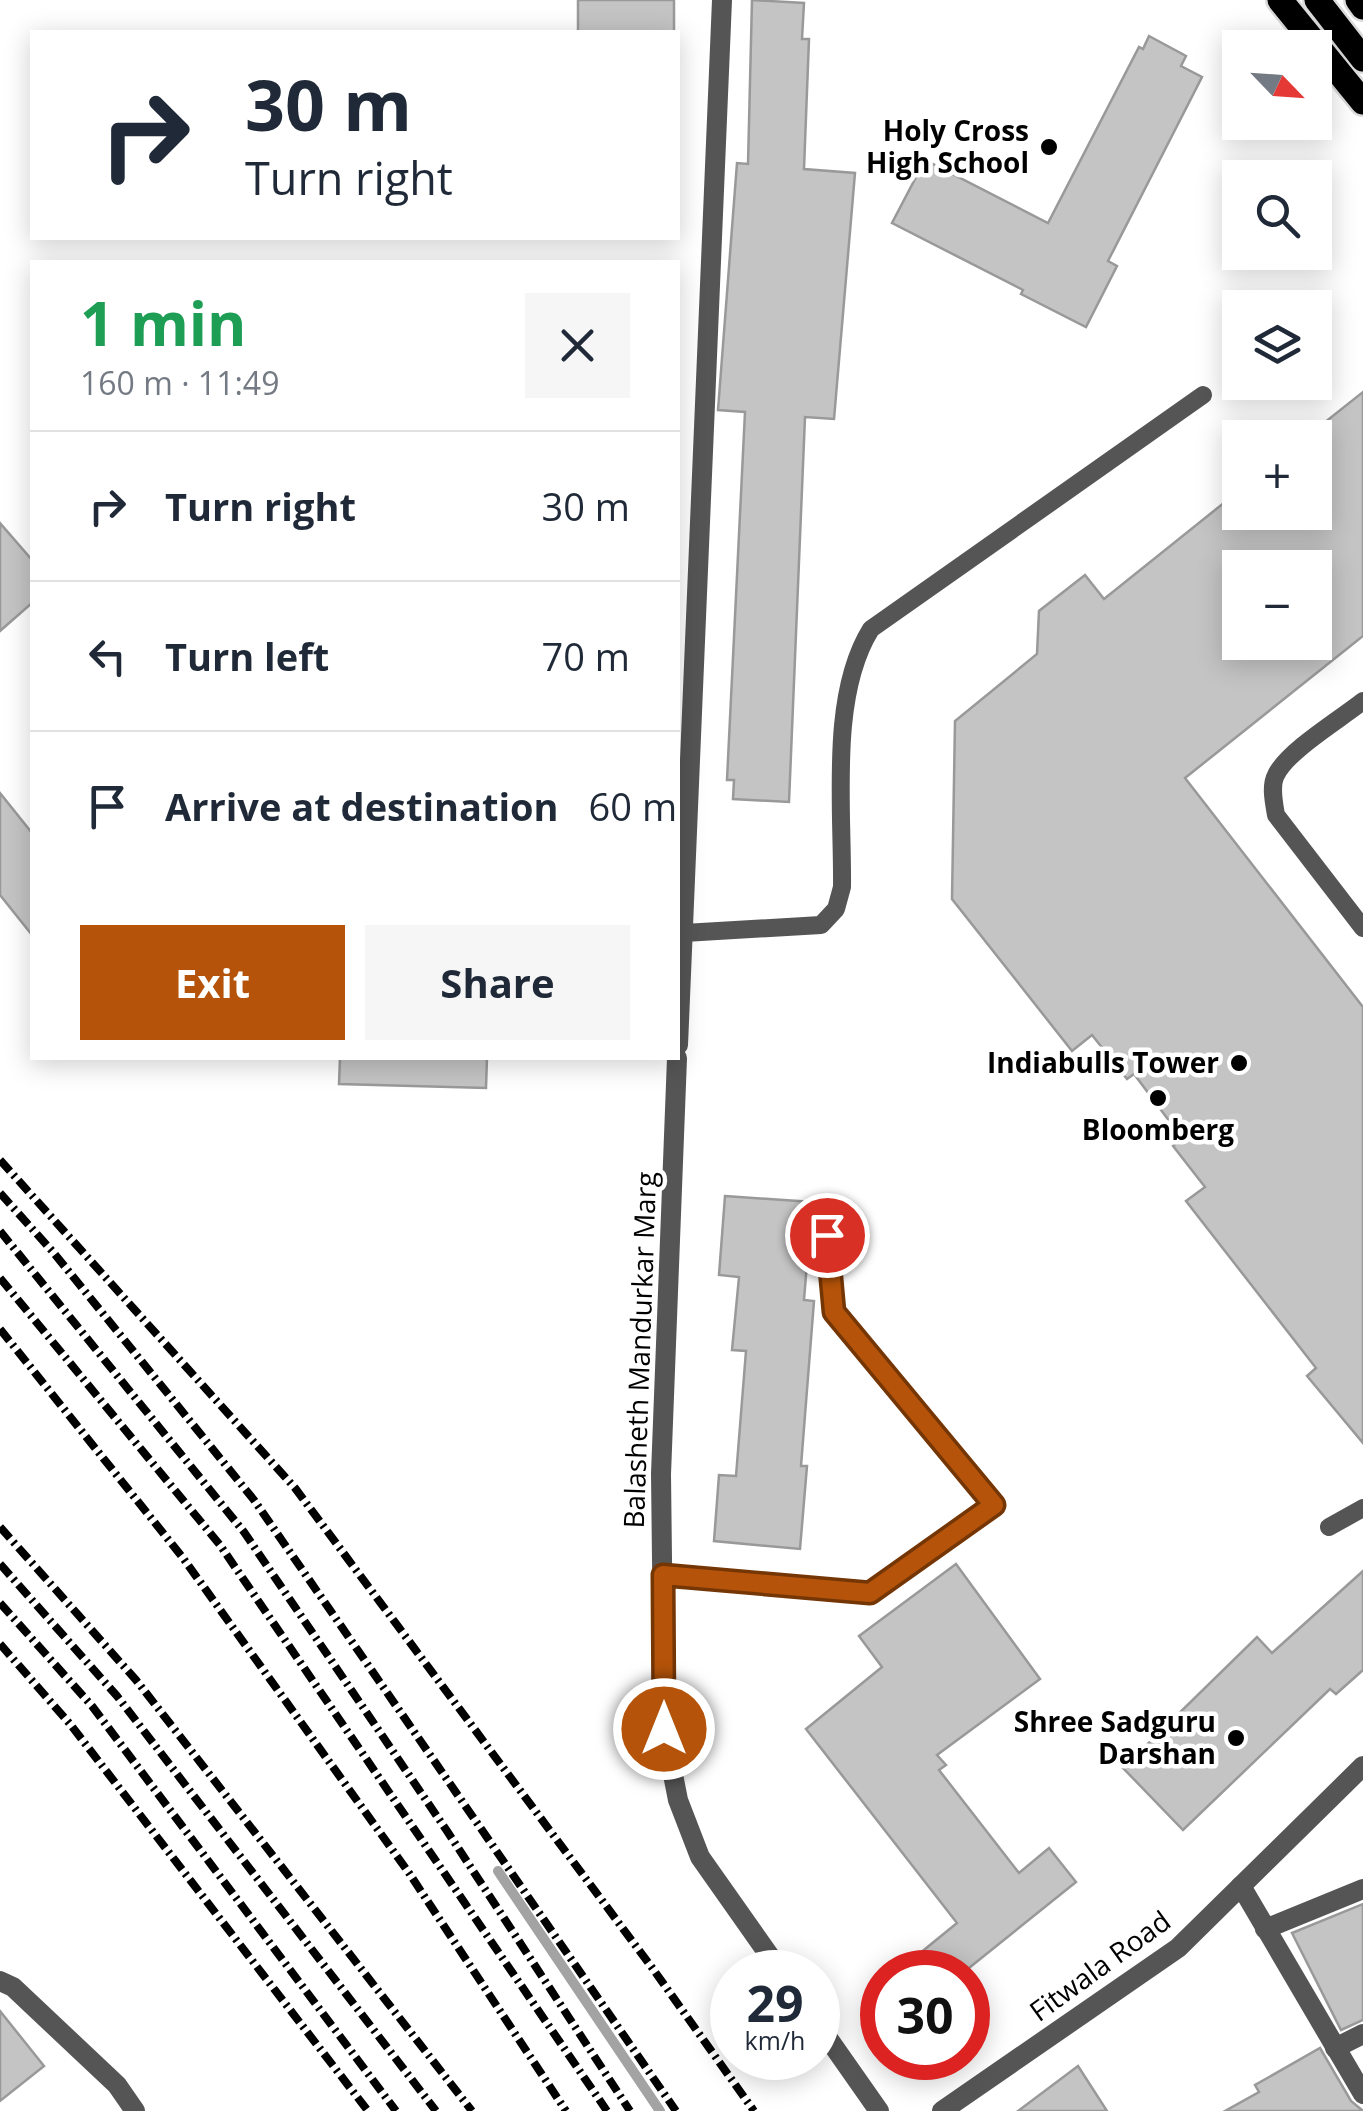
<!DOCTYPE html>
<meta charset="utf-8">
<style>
:root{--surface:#fff;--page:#f6f6f7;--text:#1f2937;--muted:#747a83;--line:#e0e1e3;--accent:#b45309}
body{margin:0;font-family:"Open Sans",sans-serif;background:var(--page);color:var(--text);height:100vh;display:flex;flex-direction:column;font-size:38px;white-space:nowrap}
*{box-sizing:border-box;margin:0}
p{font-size:32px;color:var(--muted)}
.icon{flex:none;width:55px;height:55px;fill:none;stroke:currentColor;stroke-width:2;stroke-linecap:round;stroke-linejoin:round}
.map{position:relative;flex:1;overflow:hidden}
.sheet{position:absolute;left:30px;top:260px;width:650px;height:800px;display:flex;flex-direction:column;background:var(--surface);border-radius:0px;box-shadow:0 5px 25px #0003}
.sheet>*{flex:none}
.guide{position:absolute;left:30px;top:30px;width:650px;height:210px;border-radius:0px;box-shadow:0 5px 25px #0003;background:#fff;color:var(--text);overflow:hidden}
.needle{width:65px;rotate:115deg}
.fabs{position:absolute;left:1222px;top:30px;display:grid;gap:20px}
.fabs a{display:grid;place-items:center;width:110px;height:110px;border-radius:0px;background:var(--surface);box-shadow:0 5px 25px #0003;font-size:50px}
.speed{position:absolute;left:710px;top:1950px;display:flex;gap:20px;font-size:50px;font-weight:700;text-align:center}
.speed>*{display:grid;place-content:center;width:130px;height:130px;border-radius:50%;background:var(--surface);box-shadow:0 5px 25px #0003;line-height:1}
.speed small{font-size:25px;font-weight:400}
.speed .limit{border:15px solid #d22;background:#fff;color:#111}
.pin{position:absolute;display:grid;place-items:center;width:85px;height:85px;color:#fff;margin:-42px;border:5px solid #fff;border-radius:50%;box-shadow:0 2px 10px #0007}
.me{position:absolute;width:110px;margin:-55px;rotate:0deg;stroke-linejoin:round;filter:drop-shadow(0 0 8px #0008)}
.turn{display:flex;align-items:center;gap:35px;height:210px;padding:0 50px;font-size:45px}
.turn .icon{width:130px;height:130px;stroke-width:2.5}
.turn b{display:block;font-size:70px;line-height:85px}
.round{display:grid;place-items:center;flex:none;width:105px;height:105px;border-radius:0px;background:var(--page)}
.headline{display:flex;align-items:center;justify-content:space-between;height:170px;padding:0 50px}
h1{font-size:60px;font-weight:700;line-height:75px;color:#1e9e55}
.button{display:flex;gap:20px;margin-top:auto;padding:20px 50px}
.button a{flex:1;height:115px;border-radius:0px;background:var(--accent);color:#fff;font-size:40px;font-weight:700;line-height:115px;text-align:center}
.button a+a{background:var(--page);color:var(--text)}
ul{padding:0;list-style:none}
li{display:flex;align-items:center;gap:30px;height:150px;padding:0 50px;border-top:2px solid var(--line)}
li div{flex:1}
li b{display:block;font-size:38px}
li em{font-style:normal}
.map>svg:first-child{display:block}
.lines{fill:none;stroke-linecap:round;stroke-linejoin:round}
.stream{stroke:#a3a3a3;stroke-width:10}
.building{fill:#c4c4c4;stroke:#999;stroke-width:2.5;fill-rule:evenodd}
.primary-casing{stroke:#dbdbdb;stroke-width:30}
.service{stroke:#555;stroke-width:18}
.minor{stroke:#555;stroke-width:20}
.primary{stroke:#000;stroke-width:25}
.rail{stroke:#000;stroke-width:8;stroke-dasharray:15 5 2.5 5;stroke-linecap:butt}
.route-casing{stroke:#753606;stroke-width:25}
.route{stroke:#b45309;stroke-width:18}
.poi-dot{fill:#000;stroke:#fff;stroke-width:4}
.labels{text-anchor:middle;stroke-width:9;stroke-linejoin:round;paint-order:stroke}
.poi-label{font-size:28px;font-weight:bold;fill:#000;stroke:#fff;text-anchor:end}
.street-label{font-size:28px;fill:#000;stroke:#fff}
</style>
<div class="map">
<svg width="1363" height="2111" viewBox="0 0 1363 2111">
<rect width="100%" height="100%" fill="#fff"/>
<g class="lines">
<path class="stream" d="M 498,1871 L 660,2111"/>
</g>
<g class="building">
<rect x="578" y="0" width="96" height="32"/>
<path d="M 752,0 L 804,3 L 802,39 L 809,39 L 804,169 L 855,173 L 834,419 L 805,417 L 789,802 L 733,799 L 734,780 L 727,780 L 745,412 L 718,410 L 737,163 L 748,164 Z"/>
<path d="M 1149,36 L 1186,56 L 1181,66 L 1202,77 L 1108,261 L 1117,266 L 1086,327 L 1021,294 L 1023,290 L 892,223 L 925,160 L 1048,223 L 1139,47 L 1143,49 Z"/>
<path d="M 1363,392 L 1363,636 L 1185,778 L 1363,1007 L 1363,1443 L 1307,1376 L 1316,1368 L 1186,1201 L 1205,1187 L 1173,1146 L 1182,1138 L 1134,1074 L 1127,1079 L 1092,1035 L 1072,1051 L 952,899 L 955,721 L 1037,654 L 1039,611 L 1085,575 L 1104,599 L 1240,490 L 1240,512 L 1315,512 L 1315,430 ZM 1240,568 L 1315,568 L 1315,642 L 1240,642 Z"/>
<path d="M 0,523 L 32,560 L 32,603 L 0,631 Z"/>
<path d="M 0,793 L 32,833 L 32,935 L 0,895 Z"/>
<path d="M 340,1058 L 487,1058 L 486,1088 L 339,1084 Z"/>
<path d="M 725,1196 L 812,1202 L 804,1300 L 814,1301 L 801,1466 L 807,1466 L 800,1549 L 714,1541 L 719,1475 L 736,1476 L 746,1351 L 732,1350 L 739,1277 L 719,1275 Z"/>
<path d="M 956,1564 L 1040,1679 L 937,1755 L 946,1765 L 939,1770 L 1019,1873 L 1049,1848 L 1076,1882 L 964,1972 L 933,1972 L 919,1954 L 957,1923 L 806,1729 L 882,1667 L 859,1636 Z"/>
<path d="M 1363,1571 L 1363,1670 L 1336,1694 L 1330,1689 L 1183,1830 L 1123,1768 L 1257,1637 L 1272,1653 Z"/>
<path d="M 1363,1904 L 1363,2020 L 1341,2030 L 1292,1933 Z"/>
<path d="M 0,2011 L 44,2066 L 0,2101 Z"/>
<path d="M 1320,2048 L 1351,2101 L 1363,2111 L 1225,2111 L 1259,2092 L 1255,2085 Z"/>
<path d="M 1078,2066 L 1107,2111 L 1018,2111 Z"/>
</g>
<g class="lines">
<g class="primary-casing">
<g id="primary">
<path d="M 1280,0 L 1363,102"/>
<path d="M 1317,0 L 1363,59"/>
<path d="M 1358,0 L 1363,7"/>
</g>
</g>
<g class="service">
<path d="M 1363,701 C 1342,718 1287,751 1276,775 C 1270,786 1274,803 1276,815 L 1363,928"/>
<path d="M 684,933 L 821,925 L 836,909 L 842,887 C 843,808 829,696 871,629 L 1203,395"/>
<path d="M 1329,1527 L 1363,1508"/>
<path d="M 663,1575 L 869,1593 L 994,1505 L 834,1312 L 827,1235"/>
</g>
<g class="minor">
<path d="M 678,1045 L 722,0"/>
<path d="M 677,1058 L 661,1474 L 664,1729 L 678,1800 L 700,1857 L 781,1972"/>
<path d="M 1241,1886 L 1363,2094"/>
<path d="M 1265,1929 L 1363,1889"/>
<path d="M 0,1981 L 13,1987 L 117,2085 L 135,2111"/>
<path d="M 818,2024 L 879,2111"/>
<path d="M 1335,2048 L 1363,2034"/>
<path d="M 942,2111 L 1178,1948 L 1363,1766"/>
</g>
<use href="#primary" class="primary"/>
<g class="rail">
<path d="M 0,1160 L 295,1488 L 653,1969 L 754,2111"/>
<path d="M 0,1193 L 53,1252 L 254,1500 L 676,2111"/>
<path d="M 0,1231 L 244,1532 L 447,1831 L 630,2111"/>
<path d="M 0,1278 L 220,1545 L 607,2111"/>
<path d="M 0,1329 L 183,1558 L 409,1873 L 566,2111"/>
<path d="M 0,1527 L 136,1680 L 472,2111"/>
<path d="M 0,1564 L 117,1696 L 436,2111"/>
<path d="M 0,1603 L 92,1706 L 396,2111"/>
<path d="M 0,1644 L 70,1724 L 368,2111"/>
</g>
</g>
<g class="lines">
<g class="route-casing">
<path id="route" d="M 664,1729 L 663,1575 L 870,1593 L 994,1505 L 834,1312 L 827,1235"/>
</g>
<use href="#route" class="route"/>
</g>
<g class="poi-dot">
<circle cx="1049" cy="147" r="10"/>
<circle cx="1239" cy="1063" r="10"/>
<circle cx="1158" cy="1098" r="10"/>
<circle cx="1236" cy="1738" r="10"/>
</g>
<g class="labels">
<g class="poi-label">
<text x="1029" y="141">Holy Cross<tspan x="1029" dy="32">High School</tspan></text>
<text x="1219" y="1073">Indiabulls Tower</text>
<text x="1158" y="1140" text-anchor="middle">Bloomberg</text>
<text x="1216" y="1732">Shree Sadguru<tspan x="1216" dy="32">Darshan</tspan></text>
</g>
<g class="street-label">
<text transform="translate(640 1350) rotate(-88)" y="10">Balasheth Mandurkar Marg</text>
<text transform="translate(1100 1966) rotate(-36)" y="10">Fitwala Road</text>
</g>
</g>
</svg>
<div class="fabs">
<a><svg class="needle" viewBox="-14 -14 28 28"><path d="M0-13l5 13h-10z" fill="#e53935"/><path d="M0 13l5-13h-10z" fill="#747a83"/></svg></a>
<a><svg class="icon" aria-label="search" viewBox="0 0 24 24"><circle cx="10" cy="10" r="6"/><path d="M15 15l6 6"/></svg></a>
<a><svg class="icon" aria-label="layers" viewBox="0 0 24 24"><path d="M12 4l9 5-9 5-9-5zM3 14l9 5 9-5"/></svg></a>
<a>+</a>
<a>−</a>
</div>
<div class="speed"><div>29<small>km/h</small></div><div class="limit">30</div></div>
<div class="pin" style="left:827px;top:1235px;background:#d93025"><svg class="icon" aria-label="arrive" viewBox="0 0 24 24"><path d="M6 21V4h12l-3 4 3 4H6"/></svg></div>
<svg class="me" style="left:664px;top:1729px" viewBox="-20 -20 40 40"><circle r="17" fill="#b45309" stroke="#fff" stroke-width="3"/><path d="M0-11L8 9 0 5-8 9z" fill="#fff"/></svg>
<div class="guide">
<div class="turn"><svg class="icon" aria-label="right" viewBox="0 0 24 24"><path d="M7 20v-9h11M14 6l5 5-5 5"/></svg><div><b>30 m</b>Turn right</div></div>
</div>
<section class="sheet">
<div class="headline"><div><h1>1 min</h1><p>160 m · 11:49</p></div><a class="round"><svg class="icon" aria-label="close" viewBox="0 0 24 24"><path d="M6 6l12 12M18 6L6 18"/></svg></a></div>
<ul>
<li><svg class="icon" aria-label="right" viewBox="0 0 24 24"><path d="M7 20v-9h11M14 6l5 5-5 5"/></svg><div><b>Turn right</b></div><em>30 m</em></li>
<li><svg class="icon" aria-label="left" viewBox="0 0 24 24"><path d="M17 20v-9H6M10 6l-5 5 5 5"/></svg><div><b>Turn left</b></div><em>70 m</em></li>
<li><svg class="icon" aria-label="arrive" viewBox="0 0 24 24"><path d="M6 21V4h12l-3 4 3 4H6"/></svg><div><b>Arrive at destination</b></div><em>60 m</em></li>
</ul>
<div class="button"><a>Exit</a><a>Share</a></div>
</section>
</div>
